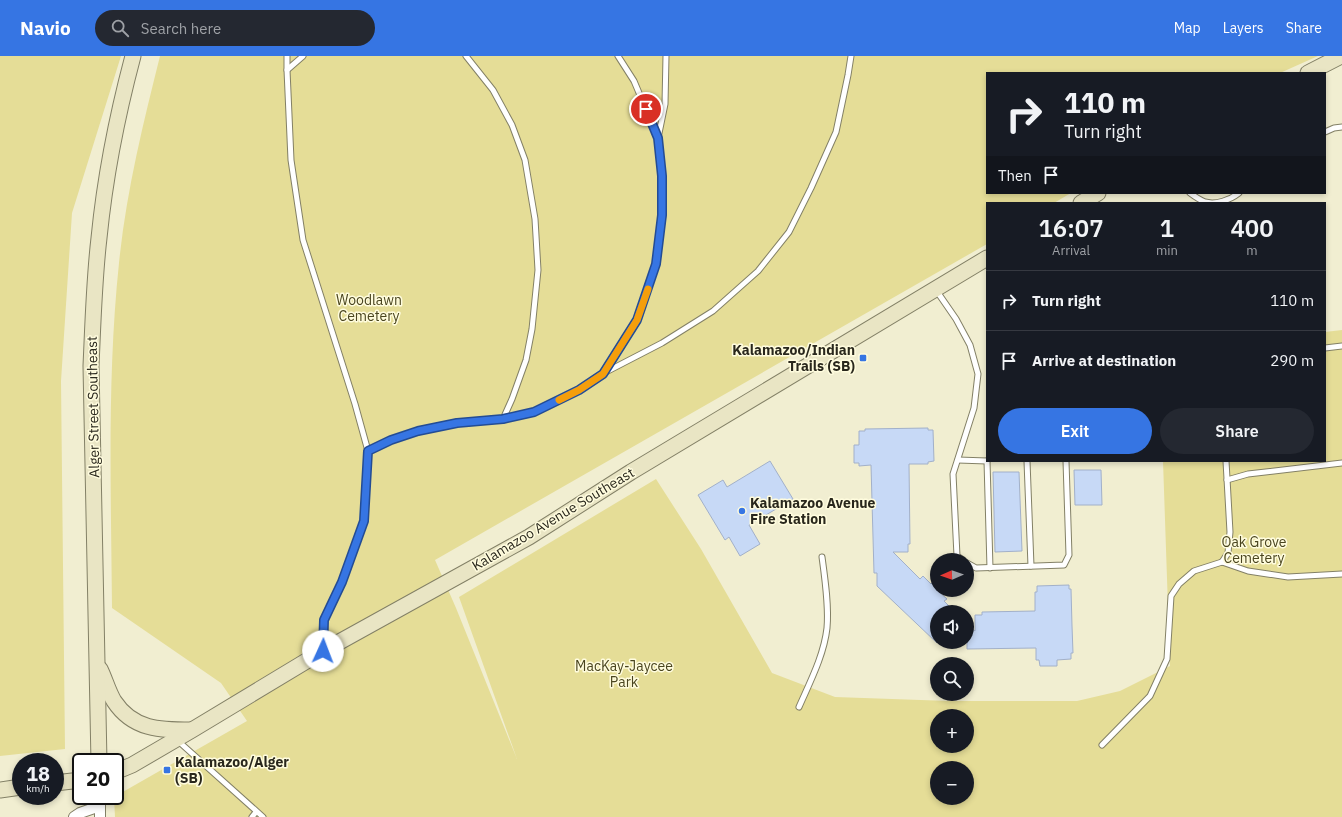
<!DOCTYPE html>
<meta charset="utf-8">
<style>
:root{--surface:#171b24;--page:#242831;--text:#f1f3f6;--muted:#9ea1a6;--line:#363941;--accent:#3675e3}
body{margin:0;font-family:"IBM Plex Sans",sans-serif;background:var(--page);color:var(--text);height:100vh;display:flex;flex-direction:column;font-size:15px;white-space:nowrap}
*{box-sizing:border-box;margin:0}
p{font-size:13px;color:var(--muted)}
.icon{flex:none;width:22px;height:22px;fill:none;stroke:currentColor;stroke-width:2;stroke-linecap:round;stroke-linejoin:round}
.map{position:relative;flex:1;overflow:hidden}
.drawer{position:absolute;left:986px;top:146px;width:340px;height:260px;display:flex;flex-direction:column;background:var(--surface);border-radius:0px;box-shadow:0 2px 6px #0003}
.drawer>*{flex:none}
.guide{position:absolute;left:986px;top:16px;width:340px;height:122px;border-radius:0px;box-shadow:0 2px 6px #0003;background:#171b24;color:var(--text);overflow:hidden}
.needle{width:26px;rotate:268deg}
.tools{position:absolute;left:930px;top:497px;display:grid;gap:8px}
.tools a{display:grid;place-items:center;width:44px;height:44px;border-radius:50%;background:var(--surface);box-shadow:0 2px 6px #0003;font-size:20px}
.speed{position:absolute;left:12px;top:697px;display:flex;gap:8px;font-size:20px;font-weight:700;text-align:center}
.speed>*{display:grid;place-content:center;width:52px;height:52px;border-radius:50%;background:var(--surface);box-shadow:0 2px 6px #0003;line-height:1}
.speed small{font-size:10px;font-weight:400}
.speed .limit{border:2px solid #111;border-radius:6px;background:#fff;color:#111}
.pin{position:absolute;display:grid;place-items:center;width:34px;height:34px;color:#fff;margin:-17px;border:2px solid #fff;border-radius:50%;box-shadow:0 1px 4px #0007}
.me{position:absolute;width:44px;margin:-22px;rotate:2deg;stroke-linejoin:round;filter:drop-shadow(0 0 3px #0008)}
.turn{display:flex;align-items:center;gap:14px;height:84px;padding:0 12px;font-size:18px}
.turn .icon{width:52px;height:52px;stroke-width:2.5}
.turn b{display:block;font-size:28px;line-height:34px}
.then{display:flex;align-items:center;height:38px;padding:0 12px;background:#0003;gap:8px;font-size:15px}
.eta{display:flex;justify-content:space-evenly;align-items:center;height:68px;text-align:center}
.eta b{font-size:24px;font-weight:600;line-height:28px}
.button{display:flex;gap:8px;margin-top:auto;padding:8px 12px}
.button a{flex:1;height:46px;border-radius:24px;background:var(--accent);color:#fff;font-size:16px;font-weight:600;line-height:46px;text-align:center}
.button a+a{background:var(--page);color:var(--text)}
ul{padding:0;list-style:none}
li{display:flex;align-items:center;gap:12px;height:60px;padding:0 12px;border-top:1px solid var(--line)}
li div{flex:1}
li b{display:block;font-size:15px}
li em{font-style:normal}
header{display:flex;align-items:center;gap:24px;box-sizing:border-box;height:56px;padding:0 20px;background:var(--accent);color:#fff}
header strong{font-size:19px}
nav{display:flex;gap:22px;margin-inline-start:auto;font-size:14px}
.search{width:280px;height:36px;background:var(--page);display:flex;align-items:center;gap:10px;box-sizing:border-box;padding:0 14px;border-radius:22px;color:var(--muted);font-size:15px}
.map>svg:first-child{display:block}
.green{fill:#e5dd97;fill-rule:evenodd}
.building{fill:#c7d9f6;stroke:#a2b0c9}
.lines{fill:none;stroke-linecap:round;stroke-linejoin:round}
.lane-casing{stroke:#838066;stroke-width:7}
.street-casing{stroke:#838066;stroke-width:12}
.secondary-casing{stroke:#838066;stroke-width:17}
.lane{stroke:#fff;stroke-width:5}
.street{stroke:#fff;stroke-width:10}
.secondary{stroke:#e9e5c4;stroke-width:15}
.route-casing{stroke:#234c94;stroke-width:10}
.route{stroke:#3675e3;stroke-width:7}
.slow{stroke:#f59e0b;stroke-width:7}
.poi-dot{fill:#3675e3;stroke:#fffcde;stroke-width:1.5}
.labels{text-anchor:middle;stroke-width:3;stroke-linejoin:round;paint-order:stroke}
.park-label{font-size:14px;fill:#4a451f;stroke:#fffcde}
.poi-label{font-size:14px;font-weight:bold;fill:#29271c;stroke:#fffcde;text-anchor:start}
.street-label{font-size:14px;fill:#29271c;stroke:#fffcde}
</style>
<header>
<strong>Navio</strong>
<div class="search"><svg class="icon" aria-label="search" viewBox="0 0 24 24"><circle cx="10" cy="10" r="6"/><path d="M15 15l6 6"/></svg>Search here</div>
<nav><a>Map</a><a>Layers</a><a>Share</a></nav>
</header>
<div class="map">
<svg width="1342" height="761" viewBox="0 0 1342 761">
<rect width="100%" height="100%" fill="#f1eed1"/>
<g class="green">
<path d="M 0,0 L 121,0 L 72,157 L 61,325 L 65,693 L 0,700 Z"/>
<path d="M 160,0 L 1318,0 L 1280,17 L 987,17 L 987,137 L 1071,137 L 1054,147 L 987,147 L 987,188 L 435,504 L 456,552 L 517,703 L 459,541 L 656,423 L 701,493 L 772,617 L 835,641 L 949,645 L 1077,645 L 1120,635 L 1170,610 L 1163,405 L 1325,405 L 1325,276 L 1342,274 L 1342,761 L 115,761 L 114,741 L 247,665 L 221,627 L 112,552 C 111,437 107,321 119,207 C 126,137 143,68 160,0 ZM 937,660 L 967,660 L 967,690 L 937,690 ZM 937,712 L 967,712 L 967,742 L 937,742 Z"/>
</g>
<g class="building">
<path d="M 928,372 L 928,374 L 933,374 L 934,405 L 928,406 L 928,408 L 909,408 L 910,488 L 908,488 L 908,496 L 893,496 L 920,523 L 923,520 L 931,528 L 937,521 L 937,534 L 947,543 L 944,545 L 955,556 L 937,556 L 937,587 L 877,530 L 877,517 L 874,517 L 871,409 L 859,410 L 859,407 L 854,407 L 854,389 L 859,389 L 859,375 L 865,375 L 865,373 Z"/>
<path d="M 770,405 L 793,443 L 749,469 L 760,488 L 740,500 L 729,481 L 725,484 L 698,439 L 723,424 L 727,431 Z"/>
<path d="M 1074,414 L 1101,414 L 1102,449 L 1075,449 Z"/>
<path d="M 993,416 L 1019,416 L 1022,495 L 995,496 Z"/>
<path d="M 1069,529 L 1069,533 L 1071,533 L 1072,570 L 1073,597 L 1071,597 L 1071,603 L 1057,604 L 1057,610 L 1040,610 L 1039,604 L 1036,604 L 1036,592 L 967,593 L 967,567 L 975,575 L 975,559 L 982,559 L 982,556 L 1035,555 L 1035,536 L 1037,536 L 1037,530 Z"/>
</g>
<g class="lines">
<g class="lane-casing">
<g id="lane">
<path d="M 303,0 L 287,14 L 291,104 L 303,184 L 355,348 L 368,395 L 364,465 L 342,526 L 324,564 L 323,592"/>
<path d="M 287,14 L 287,0"/>
<path d="M 1325,76 L 1334,72 L 1342,71"/>
<path d="M 658,82 L 665,48 L 666,0"/>
<path d="M 1190,137 C 1194,140 1200,144 1205,146 C 1216,149 1230,144 1239,137"/>
<path d="M 936,234 L 956,263 L 970,289 L 978,318 L 974,352 L 953,418 L 957,500 L 963,504"/>
<path d="M 1325,292 L 1342,290"/>
<path d="M 604,317 L 662,287 L 713,255 L 758,215 L 789,176 L 811,132 L 836,76 L 848,19 L 851,0"/>
<path d="M 503,363 L 534,356 L 579,334 L 603,317 L 637,264 L 656,209 L 663,159 L 662,119 L 658,82 L 634,25 L 618,0"/>
<path d="M 368,395 C 384,387 400,380 417,375 C 445,367 474,366 503,363 L 512,343 L 526,304 L 532,273 L 538,214 L 535,163 L 525,104 L 512,69 L 493,34 L 466,0"/>
<path d="M 958,404 L 987,405"/>
<path d="M 987,405 L 990,512"/>
<path d="M 1027,405 L 1031,510"/>
<path d="M 1227,424 L 1248,418 L 1342,407"/>
<path d="M 1222,506 L 1228,497 L 1230,476 L 1226,405"/>
<path d="M 967,507 L 976,512 L 1064,509 L 1069,499 L 1066,405"/>
<path d="M 799,651 C 810,626 824,599 827,572 C 829,550 825,523 822,501"/>
<path d="M 177,684 L 263,761"/>
<path d="M 1102,689 L 1150,640 L 1167,603 L 1171,540 L 1179,528 L 1194,515 L 1222,506 L 1248,515 L 1288,521 L 1342,518"/>
<path d="M 252,761 L 256,756"/>
</g>
</g>
<g class="street-casing">
<g id="street">
<path d="M 100,740 L 100,761"/>
<path d="M 74,761 L 80,757 L 100,750"/>
</g>
</g>
<g class="secondary-casing">
<g id="secondary">
<path d="M 1308,17 L 1341,0"/>
<path d="M 1081,147 L 1098,137"/>
<path d="M 100,613 C 105,623 108,635 114,645 C 133,674 160,674 191,674"/>
<path d="M 99,706 L 91,310 C 93,267 94,225 99,182 C 105,121 117,60 133,0"/>
<path d="M 115,716 L 132,709 L 192,674 L 323,595 L 529,481 L 631,416 L 987,202"/>
<path d="M 55,727 L 81,724"/>
<path d="M 0,734 L 21,731"/>
</g>
</g>
<use href="#lane" class="lane"/>
<use href="#street" class="street"/>
<use href="#secondary" class="secondary"/>
</g>
<g class="lines">
<g class="route-casing">
<path id="route" d="M 323,595 L 324,564 L 342,526 L 364,465 L 368,395 L 391,384 L 418,375 L 457,367 L 503,363 L 534,356 L 579,334 L 603,318 L 637,264 L 656,208 L 662,159 L 662,120 L 658,82 L 646,53"/>
</g>
<use href="#route" class="route"/>
<path class="slow" d="M 559,344 L 579,334 L 603,318 L 637,264 L 648,233"/>
</g>
<g class="poi-dot">
<rect x="859" y="298" width="8" height="8" rx="2"/>
<circle cx="742" cy="455" r="4"/>
<rect x="163" y="710" width="8" height="8" rx="2"/>
</g>
<g class="labels">
<g class="park-label">
<text x="369" y="249">Woodlawn<tspan x="369" dy="16">Cemetery</tspan></text>
<text x="1254" y="491">Oak Grove<tspan x="1254" dy="16">Cemetery</tspan></text>
<text x="624" y="615">MacKay-Jaycee<tspan x="624" dy="16">Park</tspan></text>
</g>
<g class="poi-label">
<text x="855" y="299" text-anchor="end">Kalamazoo/Indian<tspan x="855" dy="16">Trails (SB)</tspan></text>
<text x="750" y="452">Kalamazoo Avenue<tspan x="750" dy="16">Fire Station</tspan></text>
<text x="175" y="711">Kalamazoo/Alger<tspan x="175" dy="16">(SB)</tspan></text>
</g>
<g class="street-label">
<text transform="translate(93 351) rotate(-91)" y="5">Alger Street Southeast</text>
<text transform="translate(553 463) rotate(-31)" y="5">Kalamazoo Avenue Southeast</text>
</g>
</g>
</svg>
<div class="tools">
<a><svg class="needle" viewBox="-14 -14 28 28"><path d="M0-13l5 13h-10z" fill="#e53935"/><path d="M0 13l5-13h-10z" fill="#9ea1a6"/></svg></a>
<a><svg class="icon" aria-label="sound" viewBox="0 0 24 24"><path d="M4 9h4l5-4v14l-5-4H4zM17 9q2 3 0 6"/></svg></a>
<a><svg class="icon" aria-label="search" viewBox="0 0 24 24"><circle cx="10" cy="10" r="6"/><path d="M15 15l6 6"/></svg></a>
<a>+</a>
<a>−</a>
</div>
<div class="speed"><div>18<small>km/h</small></div><div class="limit">20</div></div>
<div class="pin" style="left:646px;top:53px;background:#d93025"><svg class="icon" aria-label="arrive" viewBox="0 0 24 24"><path d="M6 21V4h12l-3 4 3 4H6"/></svg></div>
<svg class="me" style="left:323px;top:595px" viewBox="-20 -20 40 40"><circle r="19" fill="#fff"/><path d="M0-13L10 11 0 6-10 11z" fill="#3675e3"/></svg>
<div class="guide">
<div class="turn"><svg class="icon" aria-label="right" viewBox="0 0 24 24"><path d="M7 20v-9h11M14 6l5 5-5 5"/></svg><div><b>110 m</b>Turn right</div></div>
<div class="then">Then<svg class="icon" aria-label="arrive" viewBox="0 0 24 24"><path d="M6 21V4h12l-3 4 3 4H6"/></svg></div>
</div>
<section class="drawer">
<div class="eta">
<div><b>16:07</b><p>Arrival</p></div>
<div><b>1</b><p>min</p></div>
<div><b>400</b><p>m</p></div>
</div>
<ul>
<li><svg class="icon" aria-label="right" viewBox="0 0 24 24"><path d="M7 20v-9h11M14 6l5 5-5 5"/></svg><div><b>Turn right</b></div><em>110 m</em></li>
<li><svg class="icon" aria-label="arrive" viewBox="0 0 24 24"><path d="M6 21V4h12l-3 4 3 4H6"/></svg><div><b>Arrive at destination</b></div><em>290 m</em></li>
</ul>
<div class="button"><a>Exit</a><a>Share</a></div>
</section>
</div>
